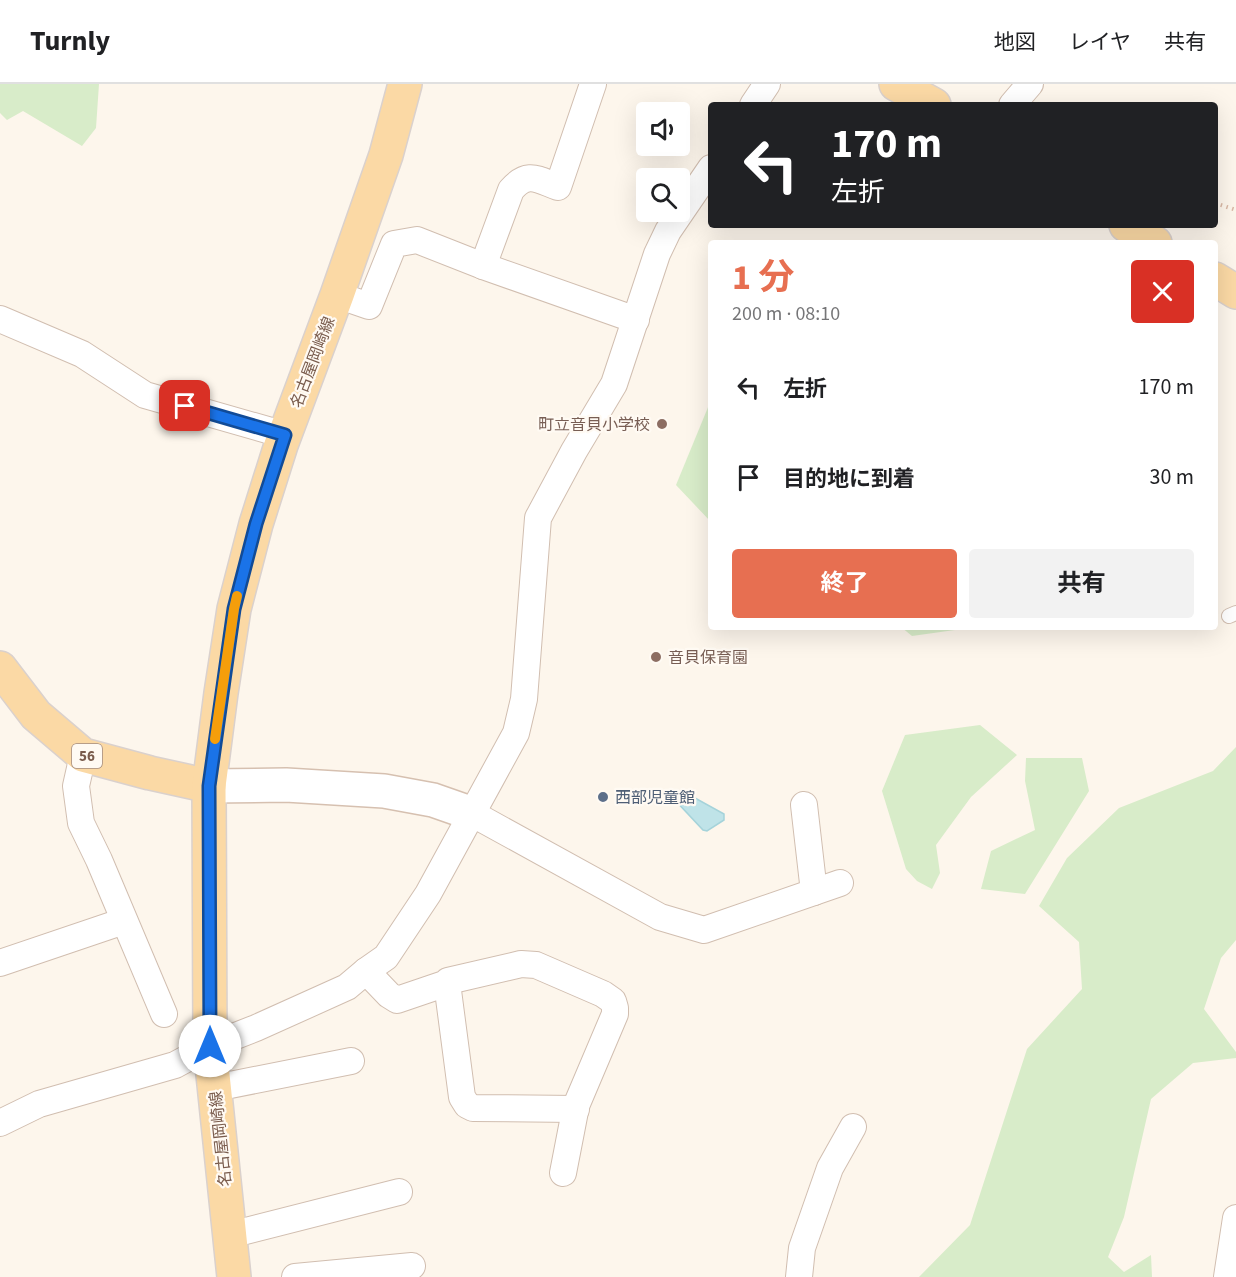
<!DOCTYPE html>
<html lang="ja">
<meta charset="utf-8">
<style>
:root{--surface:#fff;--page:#f2f2f2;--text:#202124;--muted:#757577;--line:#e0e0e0;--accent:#e76f51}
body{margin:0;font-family:"Source Sans 3","Noto Sans JP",sans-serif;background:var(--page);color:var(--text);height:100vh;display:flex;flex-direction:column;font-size:22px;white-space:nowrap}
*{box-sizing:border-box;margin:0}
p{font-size:20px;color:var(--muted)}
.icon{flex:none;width:33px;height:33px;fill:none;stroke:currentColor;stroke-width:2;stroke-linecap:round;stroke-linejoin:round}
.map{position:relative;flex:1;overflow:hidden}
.drawer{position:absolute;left:708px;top:156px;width:510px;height:390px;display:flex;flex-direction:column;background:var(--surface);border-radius:6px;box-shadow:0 6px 24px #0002}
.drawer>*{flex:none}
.banner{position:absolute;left:708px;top:18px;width:510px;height:126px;border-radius:6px;box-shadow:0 6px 24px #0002;background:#202124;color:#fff;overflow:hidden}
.fabs{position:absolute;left:636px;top:18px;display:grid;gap:12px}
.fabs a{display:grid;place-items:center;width:54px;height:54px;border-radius:6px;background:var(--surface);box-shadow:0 6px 24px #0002;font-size:30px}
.pin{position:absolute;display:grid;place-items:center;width:51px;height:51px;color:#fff;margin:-26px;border-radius:12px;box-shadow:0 3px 9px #0006}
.me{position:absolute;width:66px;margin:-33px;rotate:0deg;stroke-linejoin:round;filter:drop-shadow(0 0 4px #0008)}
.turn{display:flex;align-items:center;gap:21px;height:126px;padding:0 24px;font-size:27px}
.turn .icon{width:78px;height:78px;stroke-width:2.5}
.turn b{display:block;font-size:42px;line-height:51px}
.round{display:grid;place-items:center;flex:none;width:63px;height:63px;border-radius:6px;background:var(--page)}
.headline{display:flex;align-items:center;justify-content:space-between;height:102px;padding:0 24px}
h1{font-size:36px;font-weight:700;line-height:45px;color:var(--accent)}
.action{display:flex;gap:12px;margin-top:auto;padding:12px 24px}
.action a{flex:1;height:69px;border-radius:6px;background:var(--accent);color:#fff;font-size:24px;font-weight:700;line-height:69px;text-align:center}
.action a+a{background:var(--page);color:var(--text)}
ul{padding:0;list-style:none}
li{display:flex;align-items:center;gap:18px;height:90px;padding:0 24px}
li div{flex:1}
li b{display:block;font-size:22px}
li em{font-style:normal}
header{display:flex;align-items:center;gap:36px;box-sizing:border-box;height:84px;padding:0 30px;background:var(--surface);border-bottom:2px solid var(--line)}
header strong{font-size:28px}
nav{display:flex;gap:33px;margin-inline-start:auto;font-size:21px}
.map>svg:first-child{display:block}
.green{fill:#d8ecc9}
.water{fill:#bfe3e8;stroke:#a5d3da;stroke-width:1.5}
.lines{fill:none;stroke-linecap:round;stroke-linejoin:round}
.lane-casing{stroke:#d1beb0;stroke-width:16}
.street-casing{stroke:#d1beb0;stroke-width:28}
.secondary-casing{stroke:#d6c0b0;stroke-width:36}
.primary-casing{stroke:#dad1cd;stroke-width:36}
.path{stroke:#d9b8a5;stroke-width:4;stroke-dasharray:1.5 4.5;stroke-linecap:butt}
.lane{stroke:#fff;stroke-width:14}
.street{stroke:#fff;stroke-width:26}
.secondary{stroke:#fff;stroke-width:33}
.primary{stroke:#fbd9a5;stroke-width:33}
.route-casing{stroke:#114b97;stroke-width:15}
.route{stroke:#1a73e8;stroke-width:10}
.slow{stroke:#f59e0b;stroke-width:10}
.education-dot{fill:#8d6e63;stroke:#fffaf3;stroke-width:2}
.service-dot{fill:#5c6f8a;stroke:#fffaf3;stroke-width:2}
.labels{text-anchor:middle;stroke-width:4.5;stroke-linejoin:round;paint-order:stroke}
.shield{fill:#fffaf3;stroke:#a28b7f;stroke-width:1.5}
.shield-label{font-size:15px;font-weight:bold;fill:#7a5c4d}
.street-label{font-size:16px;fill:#7a5c4d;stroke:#fffaf3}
.education-label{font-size:16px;fill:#785e54;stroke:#fffaf3;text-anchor:end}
.service-label{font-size:16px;fill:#4e5e75;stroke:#fffaf3;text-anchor:start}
</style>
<header>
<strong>Turnly</strong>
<nav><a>地図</a><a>レイヤ</a><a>共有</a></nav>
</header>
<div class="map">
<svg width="1236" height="1193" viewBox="0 0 1236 1193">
<rect width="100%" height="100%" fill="#fdf6ec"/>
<g class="green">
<path d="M 0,0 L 99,0 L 96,44 L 82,62 L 23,27 L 7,36 L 0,29 Z"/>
<path d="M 711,316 L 711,438 L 676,401 Z"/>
<path d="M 901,543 L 964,543 L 962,545 L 912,552 Z"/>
<path d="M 980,641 L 1017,671 L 971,713 L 936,761 L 940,789 L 932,805 L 917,797 L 906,785 L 882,707 L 905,651 Z"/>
<path d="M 1236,663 L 1236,856 L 1221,874 L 1204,925 L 1236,968 L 1236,974 L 1193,979 L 1151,1015 L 1124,1133 L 1108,1173 L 1124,1188 L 1151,1171 L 1152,1193 L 919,1193 L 970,1141 L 1027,965 L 1082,905 L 1079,858 L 1039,822 L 1067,774 L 1119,724 L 1213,687 Z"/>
<path d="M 1026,674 L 1082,674 L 1089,707 L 1025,810 L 981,805 L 991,767 L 1035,746 L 1025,697 Z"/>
</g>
<path class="water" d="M 676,708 L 686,709 L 724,730 L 724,736 L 707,747 L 703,746 L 674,715 L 673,712 Z"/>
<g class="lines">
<g class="lane-casing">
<path id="lane" d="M 1229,532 L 1236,529"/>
</g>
<g class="street-casing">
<g id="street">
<path d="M 753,21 L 767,0"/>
<path d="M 1012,21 L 1030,0"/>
<path d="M 483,182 L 511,106 C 528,86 538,96 558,103 L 593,0"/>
<path d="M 337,211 L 369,222 L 394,160 L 417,156 L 483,182 L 636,236"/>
<path d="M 0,235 L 82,270 L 145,311 L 285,351"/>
<path d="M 83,671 L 76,702 L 81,739 L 99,776 L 164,930"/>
<path d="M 804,721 L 814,808"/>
<path d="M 473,730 L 660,833 L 704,846 L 840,799"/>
<path d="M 0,879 L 124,837"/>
<path d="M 366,887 L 389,911 L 397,916 L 447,899 L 448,897 L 521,880 L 536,881 L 603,910 L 613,917 L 615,924 L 615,930 L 576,1022 L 563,1089"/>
<path d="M 447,899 L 462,1013 L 467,1021 L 473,1024 L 576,1025"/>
<path d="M 215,1004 L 351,977"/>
<path d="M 0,1039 L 39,1020 L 175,981 L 210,962 L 256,944 L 347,903 L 366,887 L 386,873 L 428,810 L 516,649 L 524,615 L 538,434 L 574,367 L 614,300 L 657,170 L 668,147 L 711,84"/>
<path d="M 230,1151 L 399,1108"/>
<path d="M 295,1193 L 412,1182"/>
<path d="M 799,1193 L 802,1164 L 830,1084 L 853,1043"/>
<path d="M 1227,1193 L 1236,1134"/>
</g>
</g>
<g class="secondary-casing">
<path id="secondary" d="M 209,702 L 286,701 L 384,707 L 433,716 L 473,730"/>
</g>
<g class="primary-casing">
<g id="primary">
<path d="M 896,0 L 934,21"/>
<path d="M 1126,141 L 1155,159"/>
<path d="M 1215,195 L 1236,208"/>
<path d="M 0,584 L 36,631 L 83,671 L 150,689 L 209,702"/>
<path d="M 234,1193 L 210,962 L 209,702 L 221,609 L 234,525 L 256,440 L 281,361 L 337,211 L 386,71 L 405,0"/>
</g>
</g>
<path class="path" d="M 1215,119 L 1236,126"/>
<use href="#lane" class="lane"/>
<use href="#street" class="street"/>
<use href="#secondary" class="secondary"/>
<use href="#primary" class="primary"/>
</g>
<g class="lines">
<g class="route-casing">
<path id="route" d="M 185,322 L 285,351 L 256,440 L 234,525 L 209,702 L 210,962"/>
</g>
<use href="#route" class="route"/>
<path class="slow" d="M 215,655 L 234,525 L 237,512"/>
</g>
<g class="education-dot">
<circle cx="662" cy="340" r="6"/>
<circle cx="656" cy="573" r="6"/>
</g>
<circle class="service-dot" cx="603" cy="713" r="6"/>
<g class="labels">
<rect class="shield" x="72" y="660" width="30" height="24" rx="4.5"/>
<g class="shield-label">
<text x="87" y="677">56</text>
</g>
<g class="street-label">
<text transform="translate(312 278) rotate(-69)" y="6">名古屋岡崎線</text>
<text transform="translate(220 1055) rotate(-96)" y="6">名古屋岡崎線</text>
</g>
<g class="education-label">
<text x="650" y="346">町立音貝小学校</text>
<text x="668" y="579" text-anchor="start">音貝保育園</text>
</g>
<g class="service-label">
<text x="615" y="719">西部児童館</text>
</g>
</g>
</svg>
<div class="fabs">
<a><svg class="icon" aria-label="sound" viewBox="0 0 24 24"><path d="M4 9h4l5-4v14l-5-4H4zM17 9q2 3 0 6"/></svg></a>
<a><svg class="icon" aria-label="search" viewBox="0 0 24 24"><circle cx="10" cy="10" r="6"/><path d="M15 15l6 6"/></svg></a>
</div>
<div class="pin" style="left:185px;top:322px;background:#d93025"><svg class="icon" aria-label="arrive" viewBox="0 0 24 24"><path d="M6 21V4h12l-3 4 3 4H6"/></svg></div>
<svg class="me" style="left:210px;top:962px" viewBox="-20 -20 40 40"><circle r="19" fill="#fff"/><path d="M0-13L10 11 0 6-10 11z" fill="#1a73e8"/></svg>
<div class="banner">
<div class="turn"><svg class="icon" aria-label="left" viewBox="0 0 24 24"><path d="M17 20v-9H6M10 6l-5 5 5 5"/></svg><div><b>170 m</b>左折</div></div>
</div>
<section class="drawer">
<div class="headline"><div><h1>1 分</h1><p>200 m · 08:10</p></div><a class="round" style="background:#d93025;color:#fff"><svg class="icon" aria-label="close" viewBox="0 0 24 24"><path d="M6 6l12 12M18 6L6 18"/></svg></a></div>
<ul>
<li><svg class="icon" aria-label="left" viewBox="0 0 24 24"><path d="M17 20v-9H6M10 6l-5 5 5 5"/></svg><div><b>左折</b></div><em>170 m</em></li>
<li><svg class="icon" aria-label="arrive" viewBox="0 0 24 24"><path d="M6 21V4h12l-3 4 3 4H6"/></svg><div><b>目的地に到着</b></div><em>30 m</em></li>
</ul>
<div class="action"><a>終了</a><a>共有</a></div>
</section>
</div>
